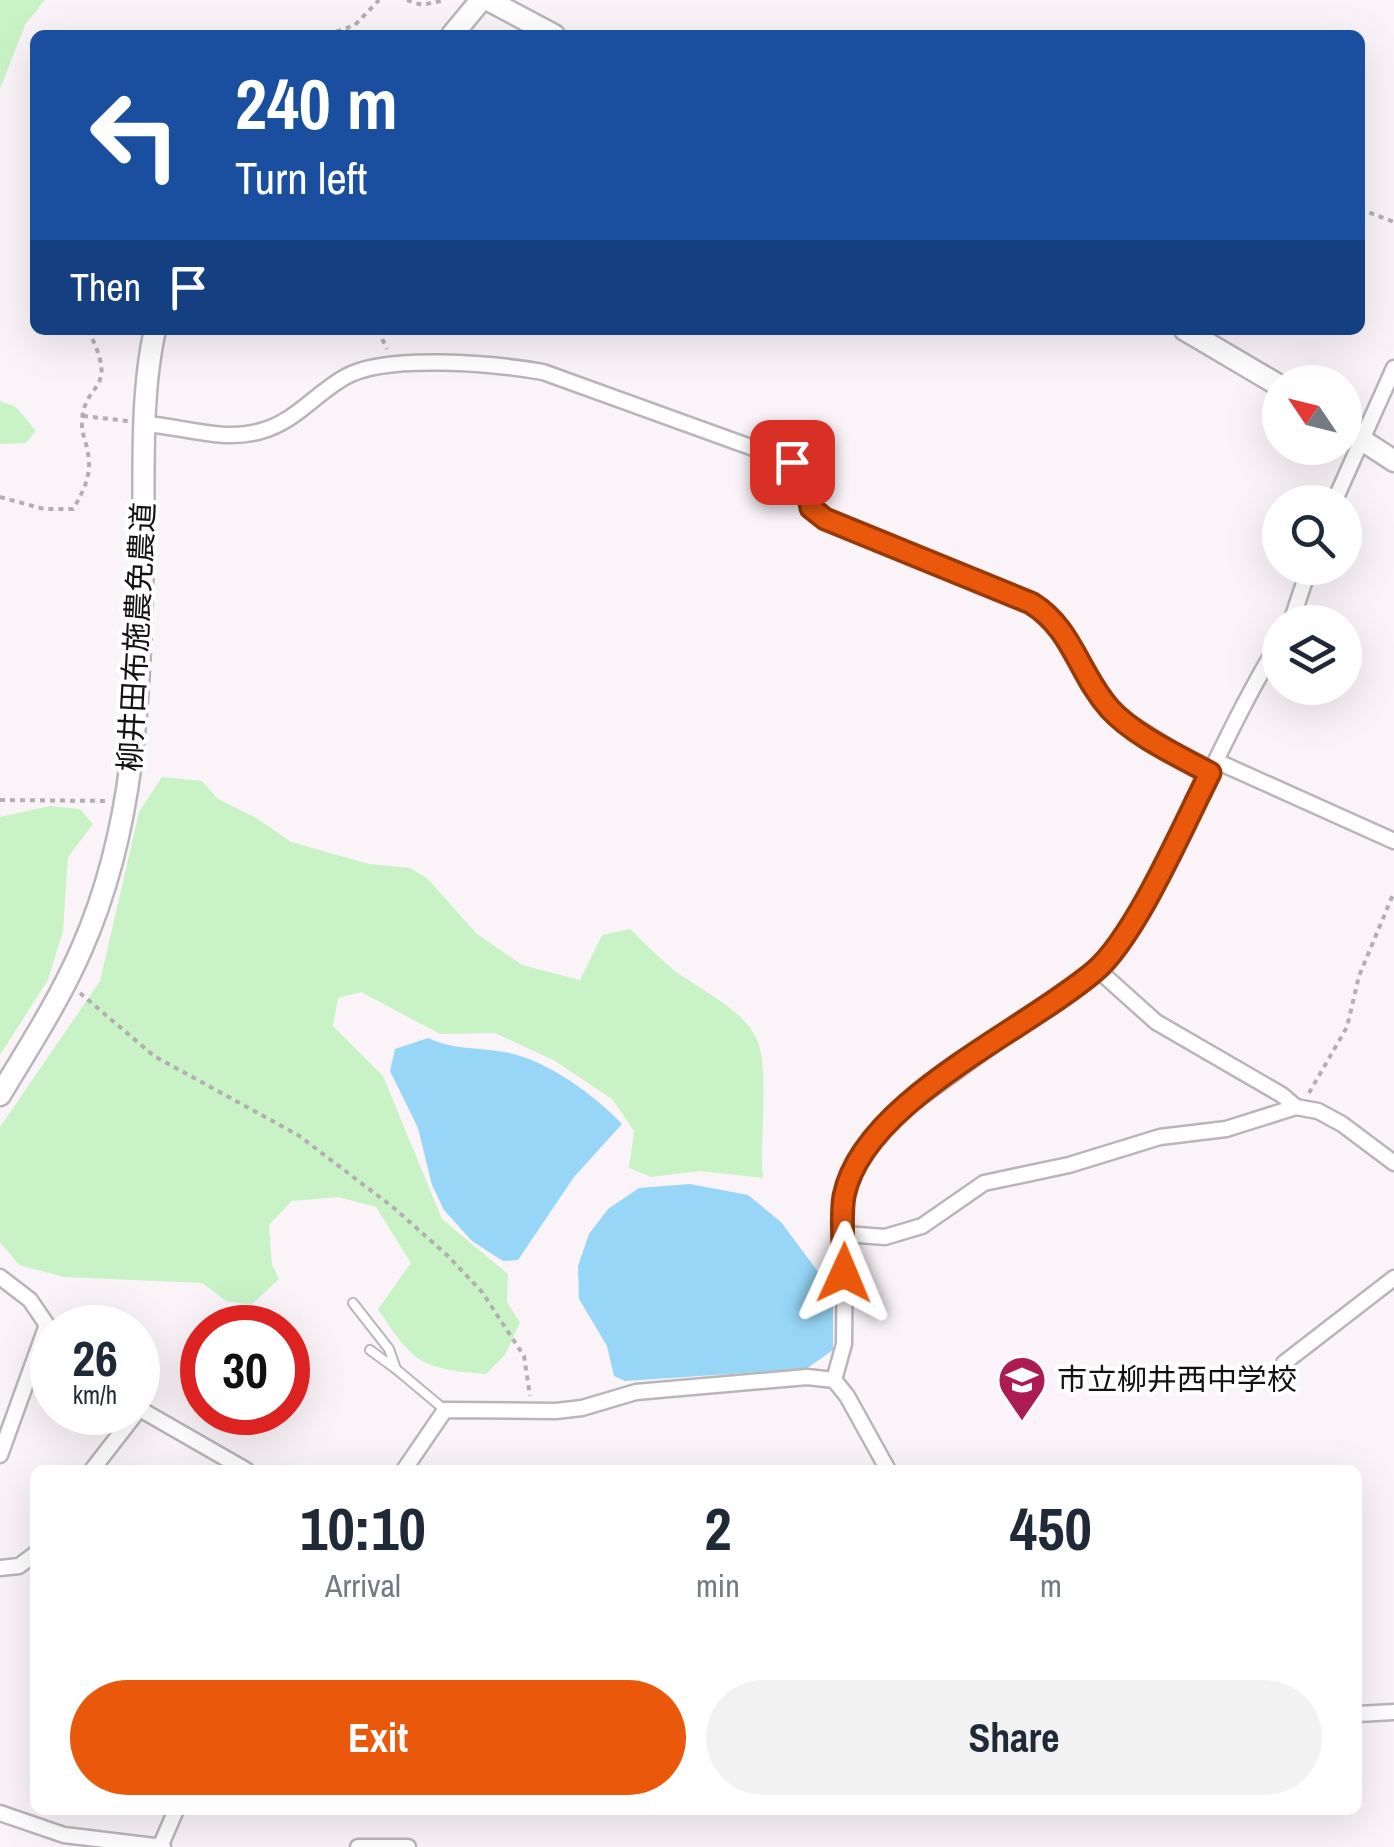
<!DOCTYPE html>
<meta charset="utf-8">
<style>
:root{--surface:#fff;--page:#f2f2f3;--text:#1f2937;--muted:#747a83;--accent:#ea580c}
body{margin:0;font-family:"Archivo Narrow","Noto Sans JP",sans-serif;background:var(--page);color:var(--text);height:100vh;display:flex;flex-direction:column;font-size:38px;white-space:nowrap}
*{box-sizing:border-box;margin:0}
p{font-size:32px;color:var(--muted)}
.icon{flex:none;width:55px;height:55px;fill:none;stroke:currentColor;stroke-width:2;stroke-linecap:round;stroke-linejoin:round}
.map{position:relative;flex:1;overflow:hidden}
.sheet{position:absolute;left:30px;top:1465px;width:1332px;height:350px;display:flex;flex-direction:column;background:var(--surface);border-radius:15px;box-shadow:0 10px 40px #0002}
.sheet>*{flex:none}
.top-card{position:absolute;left:30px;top:30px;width:1335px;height:305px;border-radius:15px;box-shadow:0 10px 40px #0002;background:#1a4fa0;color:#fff;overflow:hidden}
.needle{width:65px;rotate:305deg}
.buttons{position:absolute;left:1262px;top:365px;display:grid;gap:20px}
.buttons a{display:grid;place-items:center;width:100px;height:100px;border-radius:50%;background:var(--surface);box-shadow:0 10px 40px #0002;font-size:50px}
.speed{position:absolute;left:30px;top:1305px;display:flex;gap:20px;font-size:50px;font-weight:700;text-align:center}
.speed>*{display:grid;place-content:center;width:130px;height:130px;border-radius:50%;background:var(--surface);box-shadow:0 10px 40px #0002;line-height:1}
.speed small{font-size:25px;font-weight:400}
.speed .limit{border:15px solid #d22;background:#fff;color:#111}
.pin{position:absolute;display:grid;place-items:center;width:85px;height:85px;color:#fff;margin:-42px;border-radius:20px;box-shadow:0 5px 15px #0006}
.me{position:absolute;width:110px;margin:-55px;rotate:1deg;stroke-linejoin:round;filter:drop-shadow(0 0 8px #0008)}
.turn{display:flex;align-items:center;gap:35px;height:210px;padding:0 40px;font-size:45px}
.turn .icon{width:130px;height:130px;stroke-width:2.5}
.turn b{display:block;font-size:70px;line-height:85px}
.then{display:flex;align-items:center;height:95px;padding:0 40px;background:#0003;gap:20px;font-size:38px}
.eta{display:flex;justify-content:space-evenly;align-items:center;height:170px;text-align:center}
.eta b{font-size:60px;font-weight:700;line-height:70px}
.primary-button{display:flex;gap:20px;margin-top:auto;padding:20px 40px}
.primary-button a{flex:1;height:115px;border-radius:60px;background:var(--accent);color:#fff;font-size:40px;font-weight:700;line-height:115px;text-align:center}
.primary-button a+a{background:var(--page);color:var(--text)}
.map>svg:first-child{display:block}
.green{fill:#caf2c7}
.water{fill:#97d6f6}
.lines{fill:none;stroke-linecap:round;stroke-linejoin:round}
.lane-casing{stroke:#bab5ba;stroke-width:12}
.street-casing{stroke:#bab5ba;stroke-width:19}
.secondary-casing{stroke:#bab5ba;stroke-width:25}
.path{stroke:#b3aeb2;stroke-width:4;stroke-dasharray:5 5;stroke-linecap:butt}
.lane{stroke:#fff;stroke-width:8}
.street{stroke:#fff;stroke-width:14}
.secondary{stroke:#fff;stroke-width:20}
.route-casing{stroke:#983908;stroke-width:25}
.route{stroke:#ea580c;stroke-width:18}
.labels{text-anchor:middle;stroke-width:8;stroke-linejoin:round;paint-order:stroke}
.street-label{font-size:30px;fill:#131213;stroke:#fff}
.poi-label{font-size:30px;fill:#131213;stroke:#fff;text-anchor:start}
</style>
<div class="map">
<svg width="1394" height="1847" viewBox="0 0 1394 1847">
<rect width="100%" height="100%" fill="#faf4f9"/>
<g class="green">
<path d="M 0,0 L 45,0 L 25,25 L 0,89 Z"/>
<path d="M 0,401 L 16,407 L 36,431 L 26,443 L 0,444 Z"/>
<path d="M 162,777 L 202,781 L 218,799 L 258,819 L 291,842 L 369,864 L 410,868 L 427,878 L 477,934 L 522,965 L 580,980 L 602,935 L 630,929 C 645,943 659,958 675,971 C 700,990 744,1009 757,1040 C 770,1069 759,1142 763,1178 L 700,1171 L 651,1177 L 629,1168 L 634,1131 L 612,1099 L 555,1061 L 495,1033 L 440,1034 L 361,992 L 338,998 L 333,1026 L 383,1076 L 442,1219 L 508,1274 L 507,1302 L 520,1323 L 505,1355 L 486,1374 C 421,1369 413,1363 378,1309 L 411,1263 L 376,1207 L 338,1197 L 292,1201 L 269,1225 L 272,1265 L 279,1279 L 251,1305 L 226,1301 L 202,1283 L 64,1277 L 19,1265 L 0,1242 L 0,1127 L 100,981 L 139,812 Z"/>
<path d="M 50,806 L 80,809 L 93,824 L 68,857 L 63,931 L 48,980 L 0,1055 L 0,817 Z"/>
</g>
<g class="water">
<path d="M 428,1038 C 453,1050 476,1047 504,1052 C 544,1058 595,1095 622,1124 L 574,1177 L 518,1260 L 503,1261 L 472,1241 L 444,1210 L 432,1185 L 418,1128 L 390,1071 L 395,1049 Z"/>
<path d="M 690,1184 L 748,1195 L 781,1222 L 816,1269 L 833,1300 L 833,1350 L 806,1369 L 625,1381 L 614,1376 L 607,1346 L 579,1299 L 578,1266 L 589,1234 L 608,1209 L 639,1188 Z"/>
</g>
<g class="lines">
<g class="lane-casing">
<g id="lane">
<path d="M 353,1303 L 389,1349 L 396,1369 L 370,1350"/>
<path d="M 396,1369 L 445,1410"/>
</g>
</g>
<g class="street-casing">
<g id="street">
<path d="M 146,424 C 184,427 223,442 261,431 C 295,422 315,394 345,377 C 386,353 497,364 543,372 L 792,462 L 804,472 L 811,508 L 825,519 L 1031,603 L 1049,615 L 1062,628 L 1097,692 L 1113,712 L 1209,773"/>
<path d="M 1334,502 L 1394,368"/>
<path d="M 1291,622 L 1309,568"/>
<path d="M 1216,761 L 1394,841"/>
<path d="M 1097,969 L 1156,1022 L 1282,1095 L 1296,1107"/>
<path d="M 845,1234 L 844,1196 L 855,1167 L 881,1126 L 1097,969 C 1175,870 1214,747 1280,641"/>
<path d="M 0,1277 L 30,1300 L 47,1325 L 0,1455"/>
<path d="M 1284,1363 L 1394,1278"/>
<path d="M 834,1380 L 844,1344 L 845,1234 L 885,1237 L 922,1226 L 984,1183 L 1069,1165 L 1160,1137 L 1226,1129 L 1296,1107 L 1318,1111 L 1342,1124 L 1394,1163"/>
<path d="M 138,1408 L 246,1470"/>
<path d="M 92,1470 L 137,1412"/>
<path d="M 404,1470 L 445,1410 L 556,1411 L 582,1408 L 636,1392 L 807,1377 L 834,1380 L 847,1396 L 888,1470"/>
<path d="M 0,1568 L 19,1566 L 35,1554"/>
<path d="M 1358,1714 L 1394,1712"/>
<path d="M 0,1813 L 64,1835 L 163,1847"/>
<path d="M 160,1847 L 176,1810"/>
<path d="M 358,1847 L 408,1847"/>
</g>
</g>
<g class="secondary-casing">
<g id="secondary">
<path d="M 488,0 L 554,35"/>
<path d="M 452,35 L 481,0"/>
<path d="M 1185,330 L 1280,386"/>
<path d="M 1345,429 L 1394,461"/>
<path d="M 0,1095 C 29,1047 60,999 82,948 C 137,823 139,693 143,559 C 145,486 139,400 155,330"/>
</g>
</g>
<g class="path">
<path d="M 407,0 L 422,5 L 445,0"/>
<path d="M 105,35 L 111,31 L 121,35"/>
<path d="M 327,35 L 355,25 L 379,0"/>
<path d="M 1360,209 L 1394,222"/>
<path d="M 378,330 L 387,349"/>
<path d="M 83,416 L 128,421"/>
<path d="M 0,497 L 44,509 L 73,509 C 85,489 93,472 87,449 C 86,441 82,434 82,426 C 81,379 122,396 88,330"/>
<path d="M 0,800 L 109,801"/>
<path d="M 80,993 L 154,1056 L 298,1135 L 394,1208 L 448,1256 L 482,1292 L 524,1356 L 530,1396"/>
<path d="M 1309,1093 L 1347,1027 L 1359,976 L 1394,892"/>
</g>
<use href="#lane" class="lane"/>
<use href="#street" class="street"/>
<use href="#secondary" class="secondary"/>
</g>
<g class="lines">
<g class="route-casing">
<path id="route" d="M 792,462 L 804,472 L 811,508 L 825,519 L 1031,603 C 1073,629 1078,673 1110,709 C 1135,736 1177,755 1210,773 C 1184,824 1136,936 1095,971 C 1025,1031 863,1101 844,1196 C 840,1220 844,1249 844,1273"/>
</g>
<use href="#route" class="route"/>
</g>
<defs>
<g id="school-pin" transform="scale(2.5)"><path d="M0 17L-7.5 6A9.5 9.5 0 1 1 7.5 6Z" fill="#ac1c53" stroke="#fff"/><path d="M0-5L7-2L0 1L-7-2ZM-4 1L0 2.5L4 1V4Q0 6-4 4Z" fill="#fff"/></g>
</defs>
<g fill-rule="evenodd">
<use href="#school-pin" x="1022" y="1380"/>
</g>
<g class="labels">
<g class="street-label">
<text transform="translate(137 637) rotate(-87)" y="10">柳井田布施農免農道</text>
</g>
<g class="poi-label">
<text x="1057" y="1390">市立柳井西中学校</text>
</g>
</g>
</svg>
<div class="buttons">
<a><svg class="needle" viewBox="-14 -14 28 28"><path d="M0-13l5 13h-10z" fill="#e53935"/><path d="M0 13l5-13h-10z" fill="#747a83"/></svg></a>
<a><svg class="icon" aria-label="search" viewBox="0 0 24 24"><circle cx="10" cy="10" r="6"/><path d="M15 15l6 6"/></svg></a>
<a><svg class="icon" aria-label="layers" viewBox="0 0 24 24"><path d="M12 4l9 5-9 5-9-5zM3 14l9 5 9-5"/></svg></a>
</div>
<div class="speed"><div>26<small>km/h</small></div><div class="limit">30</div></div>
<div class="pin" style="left:792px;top:462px;background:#d93025"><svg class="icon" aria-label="arrive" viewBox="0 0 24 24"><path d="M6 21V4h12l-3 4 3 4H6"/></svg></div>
<svg class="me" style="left:844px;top:1273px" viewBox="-20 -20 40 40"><path d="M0-17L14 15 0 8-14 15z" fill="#ea580c" stroke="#fff" stroke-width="4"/></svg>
<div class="top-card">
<div class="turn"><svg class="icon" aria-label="left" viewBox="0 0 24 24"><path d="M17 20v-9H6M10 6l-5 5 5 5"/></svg><div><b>240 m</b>Turn left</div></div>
<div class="then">Then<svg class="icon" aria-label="arrive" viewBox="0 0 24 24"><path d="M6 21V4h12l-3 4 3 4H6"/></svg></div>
</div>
<section class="sheet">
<div class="eta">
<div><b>10:10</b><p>Arrival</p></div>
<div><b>2</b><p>min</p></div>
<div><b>450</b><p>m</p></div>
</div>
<div class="primary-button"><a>Exit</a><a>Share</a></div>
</section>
</div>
